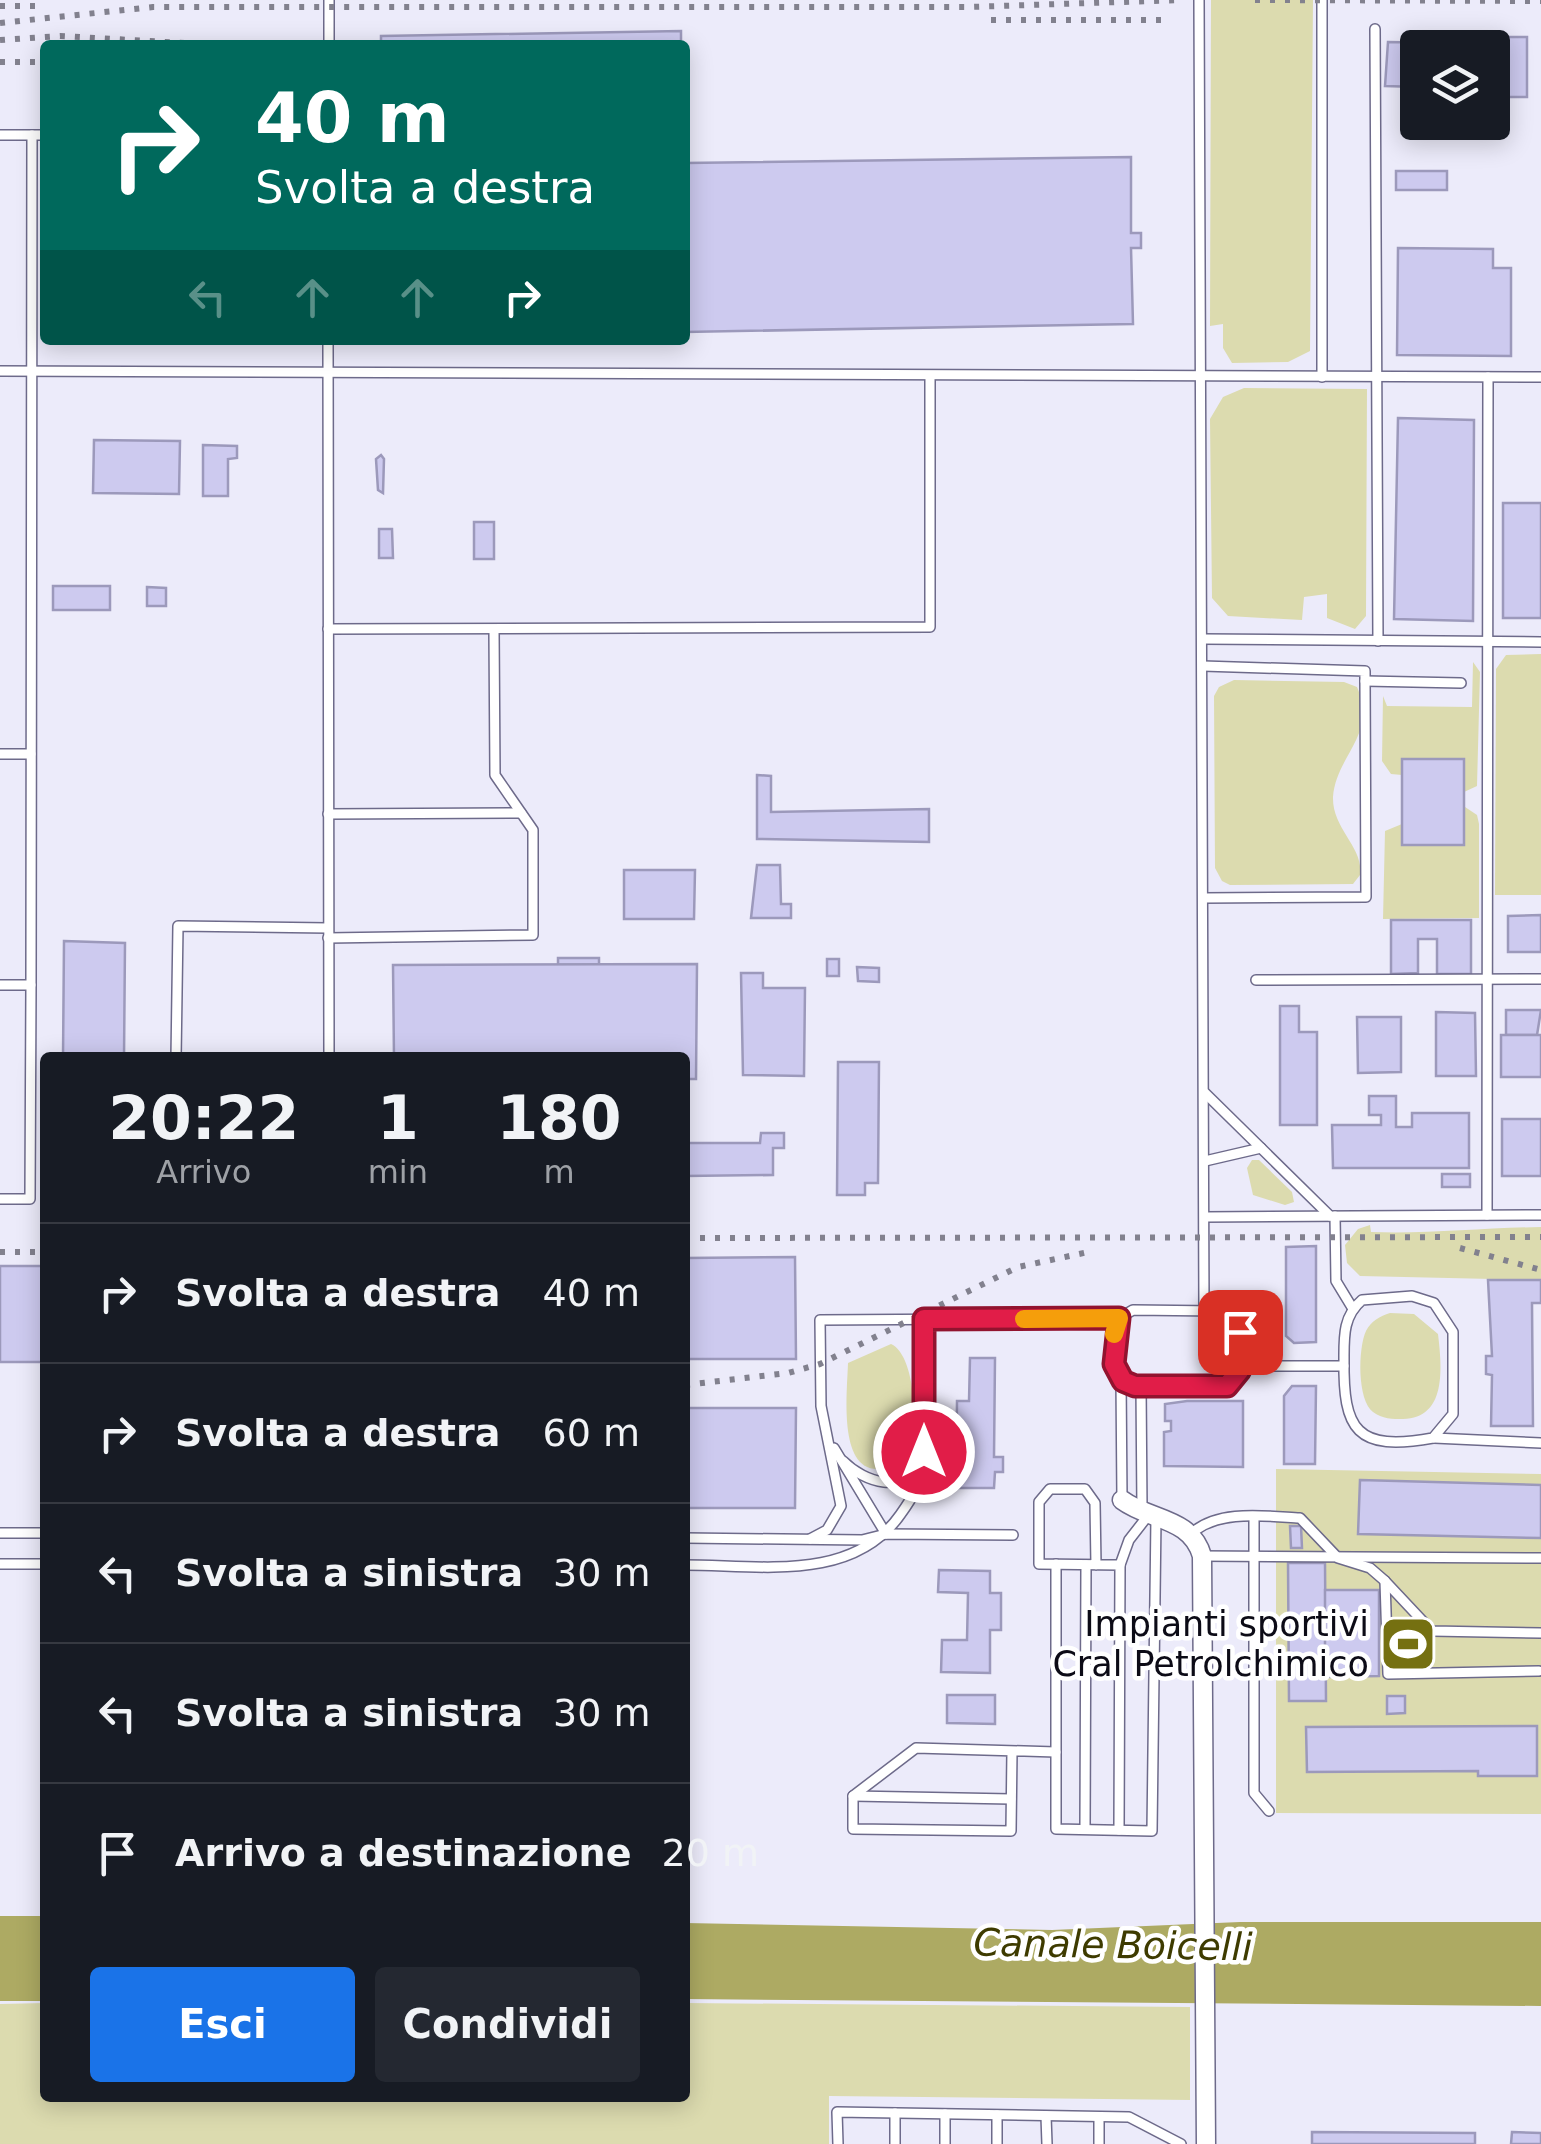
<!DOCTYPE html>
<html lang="it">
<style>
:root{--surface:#171b24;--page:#242831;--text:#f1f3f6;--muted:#9ea1a6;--line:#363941;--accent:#1a73e8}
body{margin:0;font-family:"DejaVu Sans",sans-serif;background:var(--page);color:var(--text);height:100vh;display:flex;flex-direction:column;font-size:38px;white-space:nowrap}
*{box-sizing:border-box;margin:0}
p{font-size:32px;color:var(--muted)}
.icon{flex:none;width:55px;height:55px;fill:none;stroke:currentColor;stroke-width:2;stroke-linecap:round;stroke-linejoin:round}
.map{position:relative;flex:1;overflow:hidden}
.details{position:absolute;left:40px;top:1052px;width:650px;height:1050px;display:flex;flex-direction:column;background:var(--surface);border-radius:10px;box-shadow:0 5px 25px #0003}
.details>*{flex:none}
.banner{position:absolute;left:40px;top:40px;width:650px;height:305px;border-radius:10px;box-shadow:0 5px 25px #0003;background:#00695c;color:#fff;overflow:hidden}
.tools{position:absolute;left:1400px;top:30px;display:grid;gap:20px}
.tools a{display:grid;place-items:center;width:110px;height:110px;border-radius:10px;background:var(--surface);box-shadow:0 5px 25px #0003;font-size:50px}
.pin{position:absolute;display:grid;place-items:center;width:85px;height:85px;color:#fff;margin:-42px;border-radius:20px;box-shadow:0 5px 15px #0006}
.me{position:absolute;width:110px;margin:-55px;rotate:0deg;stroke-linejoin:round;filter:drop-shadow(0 0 8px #0008)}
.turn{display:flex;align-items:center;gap:35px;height:210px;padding:0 50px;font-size:45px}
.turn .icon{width:130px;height:130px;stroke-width:2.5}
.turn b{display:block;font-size:70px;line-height:85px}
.lanes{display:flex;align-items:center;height:95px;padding:0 50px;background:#0003;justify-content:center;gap:50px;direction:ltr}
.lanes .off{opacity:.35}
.eta{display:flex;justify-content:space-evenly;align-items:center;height:170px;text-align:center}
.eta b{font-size:60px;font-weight:700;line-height:70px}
.button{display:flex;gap:20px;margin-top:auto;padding:20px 50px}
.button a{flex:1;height:115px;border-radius:10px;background:var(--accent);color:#fff;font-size:40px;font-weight:700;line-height:115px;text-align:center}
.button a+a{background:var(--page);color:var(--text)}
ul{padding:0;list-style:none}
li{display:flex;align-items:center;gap:30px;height:140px;padding:0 50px;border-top:2px solid var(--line)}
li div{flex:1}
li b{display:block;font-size:38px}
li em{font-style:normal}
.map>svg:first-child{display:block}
.green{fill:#dcdbaf}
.water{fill:#adaa63}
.building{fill:#cdcaef;stroke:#9c99bb;stroke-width:2.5}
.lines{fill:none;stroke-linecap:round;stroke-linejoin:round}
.lane-casing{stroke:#6d6a8a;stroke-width:12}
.street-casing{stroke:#6d6a8a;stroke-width:21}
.lane{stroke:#fff;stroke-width:9}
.street{stroke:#fff;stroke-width:18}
.rail{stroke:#82818e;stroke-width:6;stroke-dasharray:5 10;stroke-linecap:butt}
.route-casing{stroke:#92132f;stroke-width:25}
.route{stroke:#e11d48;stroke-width:18}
.slow{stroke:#f59e0b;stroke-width:18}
.labels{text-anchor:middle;stroke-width:9;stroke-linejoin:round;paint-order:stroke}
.poi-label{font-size:35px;fill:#0c0b16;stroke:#fff;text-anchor:end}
.water-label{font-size:38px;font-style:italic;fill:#3e3b00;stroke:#fff}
</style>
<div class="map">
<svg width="1541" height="2144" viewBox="0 0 1541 2144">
<rect width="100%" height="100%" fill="#ecebfa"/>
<g class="green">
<path d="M 1211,0 L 1313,0 L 1310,351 L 1288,362 L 1232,363 L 1223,348 L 1223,324 L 1210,326 Z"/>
<path d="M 1244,388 L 1367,389 L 1366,616 L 1355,629 L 1327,618 L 1327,594 L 1304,597 L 1302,620 L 1228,616 L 1212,598 L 1210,419 L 1223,397 Z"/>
<path d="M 1541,654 L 1541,895 L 1495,895 L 1496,669 L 1506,655 Z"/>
<path d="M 1473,662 L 1480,672 L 1477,786 L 1464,792 L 1464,759 L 1402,760 L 1402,775 L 1391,774 L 1382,761 L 1383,696 L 1387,706 L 1472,707 Z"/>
<path d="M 1234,680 L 1344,682 L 1357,687 C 1378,735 1336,755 1333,797 C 1332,829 1364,847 1360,875 L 1353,884 L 1230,885 L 1222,881 L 1215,868 L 1214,696 L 1219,687 Z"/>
<path d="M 1465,807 L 1477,815 L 1479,824 L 1479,918 L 1383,919 L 1385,831 L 1402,824 L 1402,844 L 1464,845 Z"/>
<path d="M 1259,1160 L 1292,1192 L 1294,1202 L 1285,1205 L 1253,1195 L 1247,1168 L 1252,1160 Z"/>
<path d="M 1370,1225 L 1371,1232 C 1428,1234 1483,1228 1541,1227 L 1541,1280 L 1360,1276 L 1347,1263 L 1345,1245 L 1358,1229 Z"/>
<path d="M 1390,1313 L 1414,1314 L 1438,1334 C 1442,1368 1447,1418 1403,1419 C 1393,1419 1382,1419 1373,1412 C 1357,1400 1358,1348 1366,1331 C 1371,1321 1380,1316 1390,1313 Z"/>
<path d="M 891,1344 C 918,1356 920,1444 901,1462 C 835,1496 847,1397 848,1363 Z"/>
<path d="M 1276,1469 L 1541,1474 L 1541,1814 L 1276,1813 Z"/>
<path d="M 45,2003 L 45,2098 L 685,2098 L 685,2003 L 1190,2007 L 1190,2100 L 829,2096 L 829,2144 L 0,2144 L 0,2004 Z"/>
</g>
<g class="water">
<rect x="0" y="1916" width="45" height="85"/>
<path d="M 1240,1922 L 1541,1922 L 1541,2006 L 685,1999 L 685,1923 L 1052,1930 Z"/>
</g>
<g class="building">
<path d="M 681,31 L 681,45 L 381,45 L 381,36 Z"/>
<path d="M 1504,37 L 1527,37 L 1527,97 L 1503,97 Z"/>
<path d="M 1388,42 L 1501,44 L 1499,88 L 1492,88 L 1492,48 L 1418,48 L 1418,87 L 1385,86 Z"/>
<path d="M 1131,157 L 1131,233 L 1141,233 L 1141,248 L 1131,248 L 1133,324 L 685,332 L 685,163 Z"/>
<rect x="1396" y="171" width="51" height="19"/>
<path d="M 1398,248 L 1493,249 L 1493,268 L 1511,268 L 1511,356 L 1397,355 Z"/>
<path d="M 1398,418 L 1474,420 L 1473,621 L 1394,619 Z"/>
<path d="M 94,440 L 180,441 L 179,494 L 93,493 Z"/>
<path d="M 203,445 L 237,446 L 237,458 L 228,459 L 228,496 L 203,496 Z"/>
<path d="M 381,455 L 384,459 L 383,493 L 378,490 L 376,459 Z"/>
<rect x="1503" y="503" width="38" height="115"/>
<rect x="474" y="522" width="20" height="37"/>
<path d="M 379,529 L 392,529 L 393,558 L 379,558 Z"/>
<rect x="53" y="586" width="57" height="24"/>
<path d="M 147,587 L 166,588 L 166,606 L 147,606 Z"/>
<rect x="1402" y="759" width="62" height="86"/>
<path d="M 757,775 L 771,776 L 771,812 L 929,809 L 929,842 L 757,839 Z"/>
<path d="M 757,865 L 780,865 L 781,904 L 791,904 L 791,918 L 751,918 Z"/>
<path d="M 624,870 L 695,870 L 694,919 L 624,919 Z"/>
<path d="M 1541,915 L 1541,952 L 1508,952 L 1508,916 Z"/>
<path d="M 1391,920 L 1471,920 L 1471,974 L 1437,974 L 1437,939 L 1418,939 L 1418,973 L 1391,974 Z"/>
<path d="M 64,941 L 125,943 L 124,1058 L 63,1058 Z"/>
<rect x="558" y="958" width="41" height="7"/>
<rect x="827" y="959" width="12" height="17"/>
<path d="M 697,964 L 696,1079 L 685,1079 L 685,1058 L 394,1058 L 393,965 Z"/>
<path d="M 857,967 L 879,968 L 879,982 L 858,981 Z"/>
<path d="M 741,973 L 763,973 L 763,988 L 805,988 L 804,1076 L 743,1075 Z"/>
<path d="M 1280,1006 L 1299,1006 L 1299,1032 L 1317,1032 L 1317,1125 L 1280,1125 Z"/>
<path d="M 1506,1010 L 1541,1010 L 1537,1035 L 1506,1035 Z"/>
<path d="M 1436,1012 L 1475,1013 L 1476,1076 L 1436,1076 Z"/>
<path d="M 1357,1017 L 1401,1017 L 1401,1072 L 1358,1073 Z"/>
<rect x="1501" y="1035" width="40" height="42"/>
<path d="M 838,1062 L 879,1062 L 878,1183 L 865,1183 L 865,1195 L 837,1195 Z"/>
<path d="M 1369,1096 L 1396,1096 L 1396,1127 L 1412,1127 L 1412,1113 L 1469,1113 L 1469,1168 L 1333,1168 L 1332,1125 L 1381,1125 L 1381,1115 L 1369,1115 Z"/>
<rect x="1502" y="1119" width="39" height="57"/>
<path d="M 761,1133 L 784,1133 L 784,1148 L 773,1148 L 773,1175 L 685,1176 L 685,1143 L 760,1143 Z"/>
<rect x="1442" y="1174" width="28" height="13"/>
<path d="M 1316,1246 L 1316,1342 L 1294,1343 L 1286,1336 L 1286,1247 Z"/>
<path d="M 795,1257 L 796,1359 L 685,1359 L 685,1258 Z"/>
<rect x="0" y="1266" width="45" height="96"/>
<path d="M 1488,1280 L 1541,1280 L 1541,1303 L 1532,1303 L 1533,1426 L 1491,1426 L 1492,1375 L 1486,1374 L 1486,1356 L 1492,1356 Z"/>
<path d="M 970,1358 L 995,1358 L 994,1457 L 1003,1457 L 1003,1472 L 995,1472 L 994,1488 L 956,1488 L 957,1401 L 969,1401 Z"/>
<path d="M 1292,1386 L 1316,1386 L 1315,1464 L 1284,1464 L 1284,1396 Z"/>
<path d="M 1187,1401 L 1243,1401 L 1243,1467 L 1164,1466 L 1164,1432 L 1171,1431 L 1171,1421 L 1165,1421 L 1165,1404 Z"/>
<path d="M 685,1408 L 796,1408 L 795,1508 L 685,1508 Z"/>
<path d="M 1360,1480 L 1541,1485 L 1541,1538 L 1358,1534 Z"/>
<path d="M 1290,1526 L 1301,1526 L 1302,1548 L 1291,1548 Z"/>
<path d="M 1288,1563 L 1325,1563 L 1326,1701 L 1289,1701 Z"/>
<path d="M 939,1570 L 990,1571 L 990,1593 L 1001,1593 L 1001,1630 L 990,1630 L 990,1673 L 941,1672 L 942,1640 L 967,1640 L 968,1593 L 938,1592 Z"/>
<path d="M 1325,1590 L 1379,1590 L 1379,1676 L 1325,1677 Z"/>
<path d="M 947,1695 L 995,1695 L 995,1724 L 947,1723 Z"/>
<path d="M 1387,1696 L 1405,1696 L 1405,1713 L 1387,1714 Z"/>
<path d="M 1537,1726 L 1537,1776 L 1478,1776 L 1478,1771 L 1307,1772 L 1306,1727 Z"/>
<path d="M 1312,2132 L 1475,2133 L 1475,2144 L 1312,2144 Z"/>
<path d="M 1512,2132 L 1541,2133 L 1541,2144 L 1511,2144 Z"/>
</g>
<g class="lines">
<g class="lane-casing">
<g id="lane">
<path d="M 329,0 L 329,45"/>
<path d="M 1199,0 L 1204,1311"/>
<path d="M 1375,29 L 1378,641"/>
<path d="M 0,135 L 45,135"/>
<path d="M 328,340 L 329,1058"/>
<path d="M 0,371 L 1541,377"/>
<path d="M 1322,377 L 1322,0"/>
<path d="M 328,629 L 930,627 L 930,377"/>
<path d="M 1203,639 L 1541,642"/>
<path d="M 1203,666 L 1365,671 L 1365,681 L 1366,897 L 1204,898"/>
<path d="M 1365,681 L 1461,683"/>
<path d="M 0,754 L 31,754"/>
<path d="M 328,814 L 521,813"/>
<path d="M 328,938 L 533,935 L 533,830 L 495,775 L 494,630"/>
<path d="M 1256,980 L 1541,979"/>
<path d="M 0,985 L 31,985 L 30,1199 L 0,1199"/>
<path d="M 31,985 L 32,135"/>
<path d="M 176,1058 L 178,926 L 328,928"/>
<path d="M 1205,1093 L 1330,1216"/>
<path d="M 1205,1161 L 1261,1148"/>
<path d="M 1487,1215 L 1488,377"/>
<path d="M 1335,1216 L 1336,1281 L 1353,1309"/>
<path d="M 1205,1217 L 1541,1215"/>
<path d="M 1412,1296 L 1434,1303 L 1453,1332 L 1453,1414 L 1433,1438 C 1356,1452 1343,1430 1344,1359 C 1344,1337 1343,1316 1362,1300 Z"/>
<path d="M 1133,1310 L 1217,1311 L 1232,1316 L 1241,1340 L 1237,1377 L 1219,1387 L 1135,1385 C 1108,1377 1108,1341 1119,1318 Z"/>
<path d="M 1240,1366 L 1344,1366"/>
<path d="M 1121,1379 L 1122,1500"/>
<path d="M 1141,1386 L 1142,1510"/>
<path d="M 1434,1438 L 1541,1443"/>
<path d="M 834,1448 L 886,1534"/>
<path d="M 843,1461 C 865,1483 904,1495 921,1461"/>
<path d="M 1254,1518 L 1254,1793 L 1269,1811"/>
<path d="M 0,1533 L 45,1533"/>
<path d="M 1191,1534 C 1217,1509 1265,1516 1300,1518 L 1338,1558 L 1370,1568 L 1385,1581 L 1432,1631 L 1541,1633"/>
<path d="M 685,1538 L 862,1540 L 886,1534 L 1013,1535"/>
<path d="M 810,1539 L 827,1530 L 841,1506 L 821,1406 L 820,1320 L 1119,1318"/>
<path d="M 1202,1556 L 1541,1558"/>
<path d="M 0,1564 L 45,1564"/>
<path d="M 1056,1564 L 1056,1829 L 1152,1831 L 1156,1518"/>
<path d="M 685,1565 C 759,1565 852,1583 900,1515 C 913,1497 922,1482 924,1459 C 928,1413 924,1365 923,1319"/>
<path d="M 1096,1565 L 1095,1503 L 1085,1489 L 1050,1489 L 1039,1502 L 1039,1564 L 1120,1565 L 1119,1830"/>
<path d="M 1120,1565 L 1129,1540 L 1150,1513"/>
<path d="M 1385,1581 L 1388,1674 L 1539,1671"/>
<path d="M 1012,1751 L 1011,1831 L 853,1829 L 853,1796 L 916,1748 L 1056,1752"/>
<path d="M 853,1796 L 1011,1799"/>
<path d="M 1085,1829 L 1086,1565"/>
<path d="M 895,2113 L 895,2144"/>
<path d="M 945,2114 L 945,2144"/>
<path d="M 997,2115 L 997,2144"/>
<path d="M 1046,2116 L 1047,2144"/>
<path d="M 1099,2117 L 1099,2144"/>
<path d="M 838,2144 L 837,2112 L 1129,2117 L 1181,2144"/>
</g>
</g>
<g class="street-casing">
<path id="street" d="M 1122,1500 C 1150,1521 1191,1517 1202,1556 L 1206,2144"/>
</g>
<use href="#lane" class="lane"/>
<use href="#street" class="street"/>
<g class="rail">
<path d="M 1255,0 L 1541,1"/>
<path d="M 0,6 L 38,6"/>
<path d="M 991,20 L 1164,20"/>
<path d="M 0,23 L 153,7 L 969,7 L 1181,0"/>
<path d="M 0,40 L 60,36 L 220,45"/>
<path d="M 0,62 L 45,62"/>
<path d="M 685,1238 L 1541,1237"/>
<path d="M 1460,1248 L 1541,1270"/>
<path d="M 0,1252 L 45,1252"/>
<path d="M 685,1385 L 788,1373 L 820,1364 L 1018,1267 L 1093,1251"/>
</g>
</g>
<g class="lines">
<g class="route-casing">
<path id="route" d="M 924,1452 L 924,1319 L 1119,1318 L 1114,1364 L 1123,1381 L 1135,1386 L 1227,1386 L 1240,1370 L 1240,1332"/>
</g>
<use href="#route" class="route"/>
<path class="slow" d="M 1024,1319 L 1119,1318 L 1114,1334"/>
</g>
<defs>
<g id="stadium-square" transform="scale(2.875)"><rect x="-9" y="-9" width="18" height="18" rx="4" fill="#757011" stroke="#fff"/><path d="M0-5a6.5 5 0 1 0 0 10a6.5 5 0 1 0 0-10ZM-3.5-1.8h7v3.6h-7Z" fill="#fff"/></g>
</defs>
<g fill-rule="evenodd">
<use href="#stadium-square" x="1408" y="1644"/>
</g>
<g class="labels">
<g class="poi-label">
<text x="1369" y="1636">Impianti sportivi<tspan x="1369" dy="40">Cral Petrolchimico</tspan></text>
</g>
<g class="water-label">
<text transform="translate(1113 1945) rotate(1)" y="13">Canale Boicelli</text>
</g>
</g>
</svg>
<div class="tools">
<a><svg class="icon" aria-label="layers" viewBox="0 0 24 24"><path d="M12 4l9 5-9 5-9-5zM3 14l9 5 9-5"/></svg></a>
</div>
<div class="pin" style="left:1240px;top:1332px;background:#d93025"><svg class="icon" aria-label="arrive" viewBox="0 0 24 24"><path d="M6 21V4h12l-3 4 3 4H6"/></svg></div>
<svg class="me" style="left:924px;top:1452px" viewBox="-20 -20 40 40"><circle r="17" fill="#e11d48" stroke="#fff" stroke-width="3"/><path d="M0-11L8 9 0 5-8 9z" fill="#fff"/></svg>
<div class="banner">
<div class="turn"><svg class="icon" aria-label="right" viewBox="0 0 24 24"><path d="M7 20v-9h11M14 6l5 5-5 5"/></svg><div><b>40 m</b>Svolta a destra</div></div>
<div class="lanes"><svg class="icon off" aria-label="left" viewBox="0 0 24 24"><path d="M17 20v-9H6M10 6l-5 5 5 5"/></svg><svg class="icon off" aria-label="ahead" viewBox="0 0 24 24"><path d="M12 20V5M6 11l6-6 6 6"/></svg><svg class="icon off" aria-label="ahead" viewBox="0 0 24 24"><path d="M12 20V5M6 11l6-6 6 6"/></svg><svg class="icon" aria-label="right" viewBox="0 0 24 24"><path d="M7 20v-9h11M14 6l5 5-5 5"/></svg></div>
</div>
<section class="details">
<div class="eta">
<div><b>20:22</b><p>Arrivo</p></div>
<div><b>1</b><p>min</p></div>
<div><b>180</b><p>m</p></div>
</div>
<ul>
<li><svg class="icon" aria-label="right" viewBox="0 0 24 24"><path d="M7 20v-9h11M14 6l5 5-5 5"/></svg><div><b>Svolta a destra</b></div><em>40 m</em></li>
<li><svg class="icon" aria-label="right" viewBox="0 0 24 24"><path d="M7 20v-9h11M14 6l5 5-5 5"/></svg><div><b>Svolta a destra</b></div><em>60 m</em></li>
<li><svg class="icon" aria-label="left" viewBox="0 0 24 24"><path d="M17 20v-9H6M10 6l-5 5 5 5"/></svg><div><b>Svolta a sinistra</b></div><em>30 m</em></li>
<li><svg class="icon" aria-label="left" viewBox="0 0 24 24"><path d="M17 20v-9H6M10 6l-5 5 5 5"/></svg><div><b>Svolta a sinistra</b></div><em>30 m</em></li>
<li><svg class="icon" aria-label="arrive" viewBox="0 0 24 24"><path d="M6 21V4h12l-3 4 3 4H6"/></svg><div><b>Arrivo a destinazione</b></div><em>20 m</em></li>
</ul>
<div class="button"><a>Esci</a><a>Condividi</a></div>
</section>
</div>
